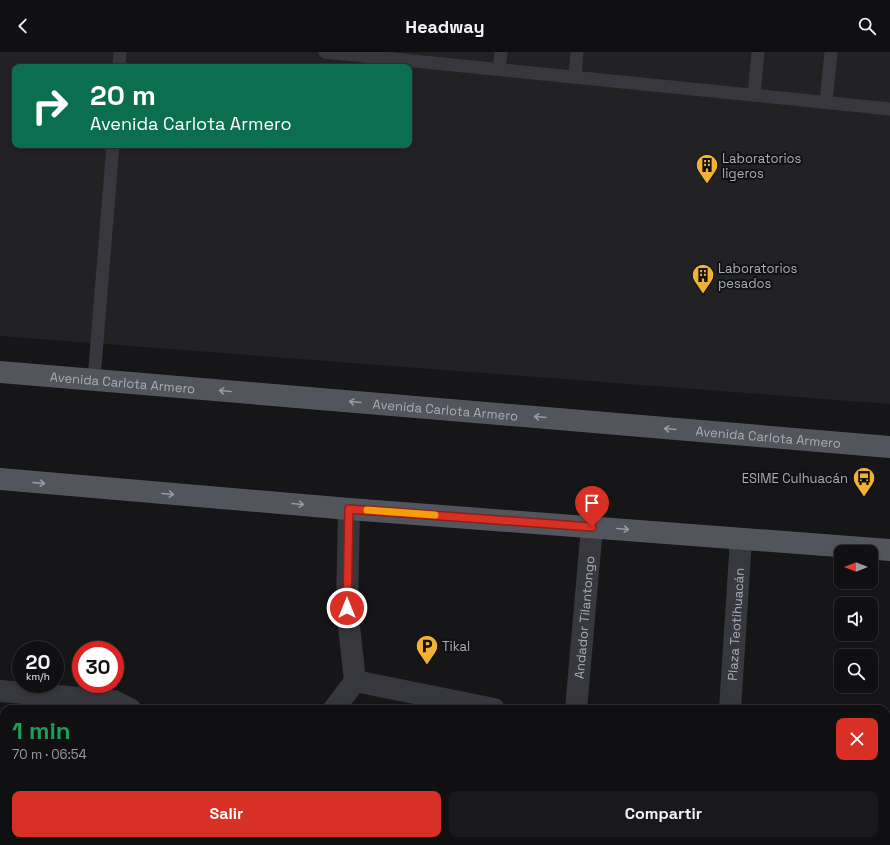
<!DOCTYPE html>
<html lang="es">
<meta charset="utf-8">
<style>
:root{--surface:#101012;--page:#19191b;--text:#f1f3f6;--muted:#9c9d9f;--line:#303032;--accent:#d93025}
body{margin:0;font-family:"Space Grotesk",sans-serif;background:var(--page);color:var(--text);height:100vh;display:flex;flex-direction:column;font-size:15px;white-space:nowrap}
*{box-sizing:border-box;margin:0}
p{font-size:13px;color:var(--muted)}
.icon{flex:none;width:22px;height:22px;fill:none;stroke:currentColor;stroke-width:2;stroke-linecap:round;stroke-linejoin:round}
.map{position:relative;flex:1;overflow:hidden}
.drawer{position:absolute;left:0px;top:653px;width:890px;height:140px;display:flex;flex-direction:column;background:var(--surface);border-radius:12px 12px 0 0;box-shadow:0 2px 6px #0003,0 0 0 1px var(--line)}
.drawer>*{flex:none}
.guide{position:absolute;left:12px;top:12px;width:400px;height:84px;border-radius:8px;box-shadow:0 2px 6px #0003,0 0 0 1px var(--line);background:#0b6e4f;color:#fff;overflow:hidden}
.needle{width:26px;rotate:270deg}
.fabs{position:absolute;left:834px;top:493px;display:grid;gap:8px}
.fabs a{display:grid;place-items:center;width:44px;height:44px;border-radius:8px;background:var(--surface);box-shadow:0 2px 6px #0003,0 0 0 1px var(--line);font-size:20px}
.speed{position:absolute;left:12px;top:589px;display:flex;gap:8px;font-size:20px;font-weight:700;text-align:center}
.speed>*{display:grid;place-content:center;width:52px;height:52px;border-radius:50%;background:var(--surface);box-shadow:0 2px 6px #0003,0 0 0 1px var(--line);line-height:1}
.speed small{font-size:10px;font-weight:400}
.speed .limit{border:6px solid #d22;background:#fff;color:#111}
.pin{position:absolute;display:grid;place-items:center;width:34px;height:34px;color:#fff;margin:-41px -17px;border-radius:50% 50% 50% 0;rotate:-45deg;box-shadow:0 0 4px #0007}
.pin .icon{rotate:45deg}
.me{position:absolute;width:44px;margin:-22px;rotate:0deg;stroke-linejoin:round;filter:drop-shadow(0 0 3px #0008)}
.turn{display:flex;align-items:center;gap:14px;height:84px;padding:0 12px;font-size:18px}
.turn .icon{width:52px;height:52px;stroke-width:2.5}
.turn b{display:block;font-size:28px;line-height:34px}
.round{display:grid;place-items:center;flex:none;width:42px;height:42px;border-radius:8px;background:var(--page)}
.summary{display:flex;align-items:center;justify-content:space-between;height:68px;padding:0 12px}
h1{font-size:24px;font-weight:700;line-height:30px;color:#1e9e55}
.button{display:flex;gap:8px;margin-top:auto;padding:8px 12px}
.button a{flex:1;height:46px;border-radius:8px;background:var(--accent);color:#fff;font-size:16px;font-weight:700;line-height:46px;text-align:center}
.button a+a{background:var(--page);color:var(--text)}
header{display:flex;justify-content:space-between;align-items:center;height:52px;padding:0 12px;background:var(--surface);font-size:18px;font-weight:700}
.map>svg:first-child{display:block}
.built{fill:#222225;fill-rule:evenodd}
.green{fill:#1c231d}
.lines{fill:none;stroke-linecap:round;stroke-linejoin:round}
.lane{stroke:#37383d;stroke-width:13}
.street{stroke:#37383d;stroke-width:22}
.primary{stroke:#53555c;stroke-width:22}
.oneway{stroke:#979ba6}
.route-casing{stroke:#8d1f18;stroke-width:10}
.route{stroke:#d93025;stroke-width:7}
.slow{stroke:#f59e0b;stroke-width:7}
.labels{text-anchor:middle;stroke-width:4;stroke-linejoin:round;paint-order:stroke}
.poi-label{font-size:13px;fill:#a8adb8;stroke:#111113;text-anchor:start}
.street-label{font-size:13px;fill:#a8adb8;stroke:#111113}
</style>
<header><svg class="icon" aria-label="back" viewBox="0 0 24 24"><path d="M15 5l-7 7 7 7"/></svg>Headway<svg class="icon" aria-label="search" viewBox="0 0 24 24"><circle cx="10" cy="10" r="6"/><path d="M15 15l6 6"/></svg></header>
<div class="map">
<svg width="890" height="793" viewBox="0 0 890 793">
<rect width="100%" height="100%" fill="#161618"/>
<path class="built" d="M 0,0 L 890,0 L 890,352 L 0,284 ZM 15,15 L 409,15 L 409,93 L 15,93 Z"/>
<g class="green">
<path d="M 886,739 L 890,739 L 890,793 L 747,793 L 747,789 L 886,789 Z"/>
<path d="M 0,767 L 4,767 L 4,789 L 121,789 L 121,793 L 0,793 Z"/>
<path d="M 315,789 L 397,789 L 397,793 L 314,793 Z"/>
<rect x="485" y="789" width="67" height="4"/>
</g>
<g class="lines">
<g class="lane">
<path d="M 325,0 L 890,57"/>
<path d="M 119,15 L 120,0"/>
<path d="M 499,17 L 501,0"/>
<path d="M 575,25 L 577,0"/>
<path d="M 754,43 L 758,0"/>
<path d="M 826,50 L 831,0"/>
<path d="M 94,327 L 113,93"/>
</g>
<g class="street">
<path d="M 349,457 L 347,556 L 355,629"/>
<path d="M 355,629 L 494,657"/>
<path d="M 0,639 L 114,649 L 130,657"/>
<path d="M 334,657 L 355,629"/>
<path id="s1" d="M 576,657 L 592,475"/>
<path id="s2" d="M 730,657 L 741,487"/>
<path d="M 886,717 L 890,717"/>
<path d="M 134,793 L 135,789"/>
<path d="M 303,793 L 304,789"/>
<path d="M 563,793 L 564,789"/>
<path d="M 715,793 L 716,789"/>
</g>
<g class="primary">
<path id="s3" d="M 0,320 L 890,395"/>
<path d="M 0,427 L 349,457 L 890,498"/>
</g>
</g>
<defs><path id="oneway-shaft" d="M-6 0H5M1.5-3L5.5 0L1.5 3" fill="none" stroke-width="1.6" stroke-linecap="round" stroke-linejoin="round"/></defs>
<g class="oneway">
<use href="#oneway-shaft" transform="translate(225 339) rotate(-175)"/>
<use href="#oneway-shaft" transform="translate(355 350) rotate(-175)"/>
<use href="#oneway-shaft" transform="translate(540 365) rotate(-175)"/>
<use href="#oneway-shaft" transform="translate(670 377) rotate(-175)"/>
<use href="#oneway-shaft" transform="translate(39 431) rotate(5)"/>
<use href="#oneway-shaft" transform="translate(168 442) rotate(5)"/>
<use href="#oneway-shaft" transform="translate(298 452) rotate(5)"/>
<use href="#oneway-shaft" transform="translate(623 477) rotate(5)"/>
</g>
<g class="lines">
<g class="route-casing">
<path id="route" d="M 347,556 L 349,457 L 592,475"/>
</g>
<use href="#route" class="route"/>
<path class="slow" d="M 367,458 L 435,463"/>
</g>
<defs>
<g id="building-pin" transform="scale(1.15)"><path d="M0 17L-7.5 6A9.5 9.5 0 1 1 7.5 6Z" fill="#f2b134" stroke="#111113"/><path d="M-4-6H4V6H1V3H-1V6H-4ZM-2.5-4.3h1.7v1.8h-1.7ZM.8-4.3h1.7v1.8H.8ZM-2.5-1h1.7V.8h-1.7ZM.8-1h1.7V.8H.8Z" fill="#111"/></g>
<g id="bus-pin" transform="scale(1.15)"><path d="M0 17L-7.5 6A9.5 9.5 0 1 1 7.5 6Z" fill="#f2b134" stroke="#111113"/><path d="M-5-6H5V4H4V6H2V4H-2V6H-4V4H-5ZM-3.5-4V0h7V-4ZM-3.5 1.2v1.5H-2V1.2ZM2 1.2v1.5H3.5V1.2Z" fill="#111"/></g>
<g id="parking-pin" transform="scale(1.15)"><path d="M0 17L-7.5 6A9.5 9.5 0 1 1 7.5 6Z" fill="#f2b134" stroke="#111113"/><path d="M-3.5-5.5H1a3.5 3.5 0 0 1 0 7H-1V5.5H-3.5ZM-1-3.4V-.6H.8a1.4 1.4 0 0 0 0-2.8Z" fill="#111"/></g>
</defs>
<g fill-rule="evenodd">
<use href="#building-pin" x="707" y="113"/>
<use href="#building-pin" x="703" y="223"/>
<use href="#bus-pin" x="864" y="426"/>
<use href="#parking-pin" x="427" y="594"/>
</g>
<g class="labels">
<g class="poi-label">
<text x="722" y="111">Laboratorios<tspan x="722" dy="15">ligeros</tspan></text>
<text x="718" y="221">Laboratorios<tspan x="718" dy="15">pesados</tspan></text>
<text x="848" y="431" text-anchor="end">ESIME Culhuacán</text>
<text x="442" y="599">Tikal</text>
</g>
<g class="street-label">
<text dy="5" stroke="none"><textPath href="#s3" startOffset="123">Avenida Carlota Armero</textPath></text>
<text dy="5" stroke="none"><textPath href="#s3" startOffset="447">Avenida Carlota Armero</textPath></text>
<text dy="5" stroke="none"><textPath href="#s3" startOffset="771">Avenida Carlota Armero</textPath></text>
<text dy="5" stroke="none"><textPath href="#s1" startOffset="92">Andador Tilantongo</textPath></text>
<text dy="5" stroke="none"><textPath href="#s2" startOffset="85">Plaza Teotihuacán</textPath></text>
</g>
</g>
</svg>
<div class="fabs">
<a><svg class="needle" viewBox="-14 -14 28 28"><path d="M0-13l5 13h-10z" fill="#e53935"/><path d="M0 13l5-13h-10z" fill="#9c9d9f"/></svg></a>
<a><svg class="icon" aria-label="sound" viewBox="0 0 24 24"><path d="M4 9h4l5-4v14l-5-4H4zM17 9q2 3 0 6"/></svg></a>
<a><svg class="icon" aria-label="search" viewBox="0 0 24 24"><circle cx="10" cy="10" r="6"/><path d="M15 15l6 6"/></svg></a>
</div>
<div class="speed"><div>20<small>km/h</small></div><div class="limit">30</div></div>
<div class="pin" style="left:592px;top:475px;background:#d93025"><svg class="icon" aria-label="arrive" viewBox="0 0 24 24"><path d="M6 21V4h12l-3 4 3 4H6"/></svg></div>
<svg class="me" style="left:347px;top:556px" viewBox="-20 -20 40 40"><circle r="17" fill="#d93025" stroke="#fff" stroke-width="3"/><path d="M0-11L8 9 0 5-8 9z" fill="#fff"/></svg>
<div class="guide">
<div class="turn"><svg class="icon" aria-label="right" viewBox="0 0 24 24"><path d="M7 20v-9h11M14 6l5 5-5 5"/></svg><div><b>20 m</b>Avenida Carlota Armero</div></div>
</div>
<section class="drawer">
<div class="summary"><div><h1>1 min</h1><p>70 m · 06:54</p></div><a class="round" style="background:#d93025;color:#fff"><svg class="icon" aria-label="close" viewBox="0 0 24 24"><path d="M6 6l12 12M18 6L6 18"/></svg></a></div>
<div class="button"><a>Salir</a><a>Compartir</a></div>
</section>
</div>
